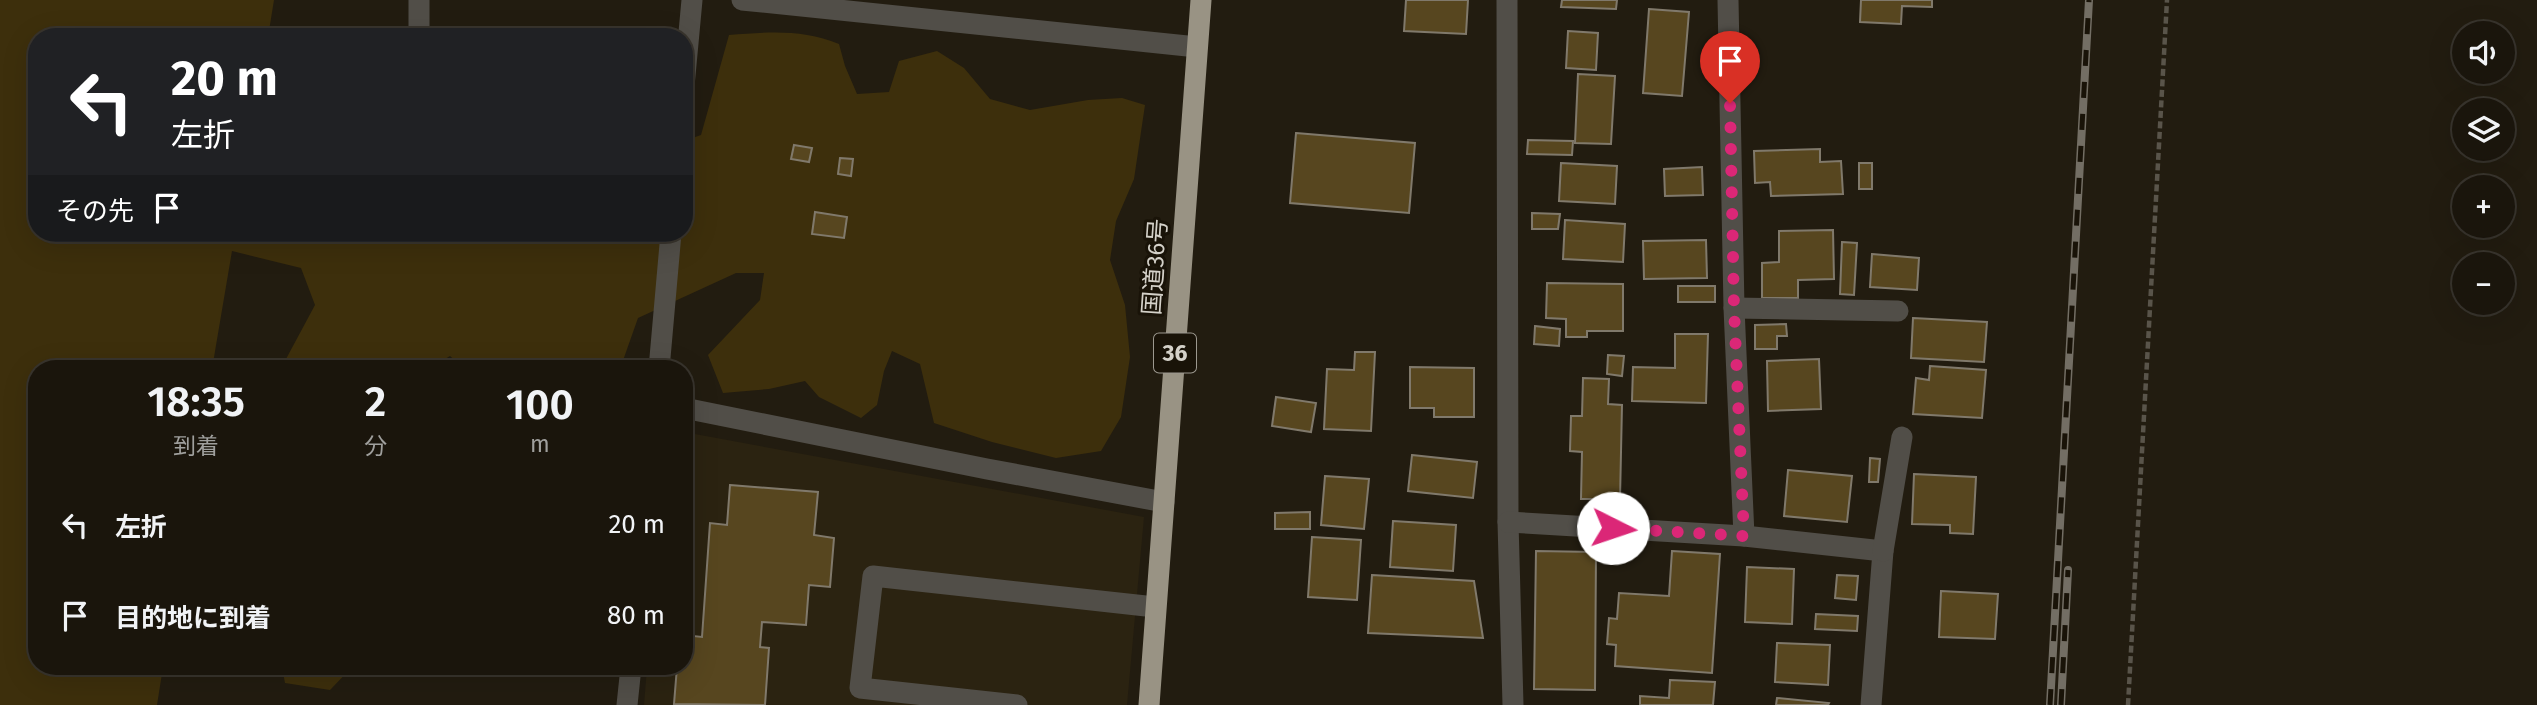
<!DOCTYPE html>
<html lang="ja">
<meta charset="utf-8">
<style>
:root{--surface:#1a150c;--page:#231e15;--text:#f1f3f6;--muted:#9f9f9d;--line:#38342d}
body{margin:0;font-family:"Fira Sans","Noto Sans JP",sans-serif;background:var(--page);color:var(--text);height:100vh;display:flex;flex-direction:column;font-size:26px;white-space:nowrap}
*{box-sizing:border-box;margin:0}
p{font-size:23px;color:var(--muted)}
.icon{flex:none;width:38px;height:38px;fill:none;stroke:currentColor;stroke-width:2;stroke-linecap:round;stroke-linejoin:round}
.map{position:relative;flex:1;overflow:hidden}
.sheet{position:absolute;left:28px;top:360px;width:665px;height:315px;display:flex;flex-direction:column;background:var(--surface);border-radius:28px;box-shadow:0 7px 28px #0002,0 0 0 2px var(--line)}
.sheet>*{flex:none}
.banner{position:absolute;left:28px;top:28px;width:665px;height:214px;border-radius:28px;box-shadow:0 7px 28px #0002,0 0 0 2px var(--line);background:#202124;color:#fff;overflow:hidden}
.fabs{position:absolute;left:2452px;top:21px;display:grid;gap:14px}
.fabs a{display:grid;place-items:center;width:63px;height:63px;border-radius:50%;background:var(--surface);box-shadow:0 7px 28px #0002,0 0 0 2px var(--line);font-size:35px}
.pin{position:absolute;display:grid;place-items:center;width:60px;height:60px;color:#fff;margin:-72px -30px;border-radius:50% 50% 50% 0;rotate:-45deg;box-shadow:0 0 7px #0007}
.pin .icon{rotate:45deg}
.me{position:absolute;width:77px;margin:-38px;rotate:94deg;stroke-linejoin:round;filter:drop-shadow(0 0 5px #0008)}
.turn{display:flex;align-items:center;gap:24px;height:147px;padding:0 28px;font-size:32px}
.turn .icon{width:91px;height:91px;stroke-width:2.5}
.turn b{display:block;font-size:49px;line-height:60px}
.then{display:flex;align-items:center;height:66px;padding:0 28px;background:#0003;gap:14px;font-size:26px}
.eta{display:flex;justify-content:space-evenly;align-items:center;height:119px;text-align:center}
.eta b{font-size:42px;font-weight:600;line-height:49px}
ul{padding:0;list-style:none}
li{display:flex;align-items:center;gap:21px;height:91px;padding:0 28px}
li div{flex:1}
li b{display:block;font-size:26px}
li em{font-style:normal}
.map>svg:first-child{display:block}
.built{fill:#2b2311}
.green{fill:#3d2f0c}
.building{fill:#57461f;stroke:#80796b;stroke-width:2}
.lines{fill:none;stroke-linecap:round;stroke-linejoin:round}
.path{stroke:#59544a;stroke-width:4.5;stroke-dasharray:7 3.5;stroke-linecap:butt}
.minor{stroke:#514e48;stroke-width:21}
.highway{stroke:#999384;stroke-width:21}
.rail-casing{stroke:#736e64;stroke-width:8}
.rail{stroke:#191308;stroke-width:5;stroke-dasharray:16;stroke-linecap:butt}
.route{stroke:#db2777;stroke-width:12;stroke-dasharray:0 21.6}
.labels{text-anchor:middle;stroke-width:6;stroke-linejoin:round;paint-order:stroke}
.shield{fill:#191308;stroke:#9c988f;stroke-width:2}
.shield-label{font-size:23px;font-weight:bold;fill:#d4d1c9}
.street-label{font-size:24px;fill:#d4d1c9;stroke:#191308}
</style>
<div class="map">
<svg width="2537" height="705" viewBox="0 0 2537 705">
<rect width="100%" height="100%" fill="#221c10"/>
<path class="built" d="M 684,432 L 1144,517 L 1127,705 L 644,705 L 647,667 L 684,667 Z"/>
<g class="green">
<path d="M 0,0 L 274,0 L 268,37 L 37,37 L 37,233 L 684,233 L 684,141 L 701,135 L 729,35 C 768,32 803,29 839,44 L 845,66 L 857,94 L 889,92 L 899,61 L 937,51 L 964,68 L 990,99 L 1030,110 L 1088,100 L 1122,98 L 1145,105 L 1134,179 L 1116,221 L 1110,260 L 1125,305 L 1130,357 L 1121,417 L 1101,451 L 1056,458 L 992,442 L 934,423 L 920,364 L 892,351 L 884,371 L 877,405 L 861,418 L 819,397 L 805,381 L 769,389 L 723,393 L 708,355 L 760,300 L 764,273 L 736,273 L 638,318 L 620,369 L 464,369 L 450,356 L 429,369 L 283,369 L 286,359 L 315,305 L 301,268 L 232,251 L 212,369 L 37,369 L 37,667 L 163,667 L 157,705 L 0,705 Z"/>
<path d="M 282,667 L 352,667 L 330,690 L 285,683 Z"/>
</g>
<g class="building">
<path d="M 1406,0 L 1468,0 L 1466,34 L 1404,31 Z"/>
<path d="M 1562,0 L 1617,0 L 1616,9 L 1561,7 Z"/>
<path d="M 1861,0 L 1932,0 L 1932,7 L 1902,6 L 1901,24 L 1860,22 Z"/>
<path d="M 1649,9 L 1689,12 L 1682,96 L 1643,93 Z"/>
<path d="M 1568,31 L 1598,33 L 1596,70 L 1566,68 Z"/>
<path d="M 1578,74 L 1615,76 L 1611,144 L 1575,143 Z"/>
<path d="M 1296,133 L 1415,143 L 1409,213 L 1290,203 Z"/>
<path d="M 1528,140 L 1573,141 L 1572,155 L 1527,154 Z"/>
<path d="M 794,145 L 812,148 L 809,162 L 791,159 Z"/>
<path d="M 1820,149 L 1820,162 L 1841,161 L 1843,194 L 1771,196 L 1770,182 L 1755,183 L 1754,151 Z"/>
<path d="M 840,158 L 853,159 L 851,176 L 838,174 Z"/>
<path d="M 1561,163 L 1617,166 L 1615,204 L 1559,201 Z"/>
<rect x="1859" y="163" width="13" height="26"/>
<path d="M 1702,167 L 1703,195 L 1665,196 L 1664,169 Z"/>
<path d="M 815,212 L 847,217 L 844,238 L 812,234 Z"/>
<path d="M 1532,213 L 1560,214 L 1558,229 L 1532,229 Z"/>
<path d="M 1565,220 L 1625,224 L 1623,262 L 1563,259 Z"/>
<path d="M 1833,230 L 1834,279 L 1798,280 L 1798,298 L 1762,298 L 1762,263 L 1779,262 L 1779,231 Z"/>
<path d="M 1706,240 L 1707,278 L 1644,279 L 1643,241 Z"/>
<path d="M 1842,242 L 1857,243 L 1854,295 L 1840,294 Z"/>
<path d="M 1872,254 L 1919,258 L 1917,290 L 1870,287 Z"/>
<path d="M 1547,283 L 1623,284 L 1623,331 L 1587,331 L 1587,337 L 1566,337 L 1566,319 L 1546,318 Z"/>
<rect x="1678" y="286" width="37" height="16"/>
<path d="M 1913,318 L 1987,322 L 1984,362 L 1911,358 Z"/>
<path d="M 1786,324 L 1787,336 L 1777,336 L 1777,349 L 1755,349 L 1755,325 Z"/>
<path d="M 1535,326 L 1560,329 L 1559,346 L 1534,344 Z"/>
<path d="M 1675,334 L 1708,334 L 1706,403 L 1632,401 L 1633,367 L 1675,368 Z"/>
<path d="M 1355,352 L 1375,352 L 1371,431 L 1324,429 L 1327,369 L 1354,370 Z"/>
<path d="M 1608,355 L 1624,356 L 1622,376 L 1607,374 Z"/>
<path d="M 1819,359 L 1821,409 L 1768,411 L 1767,361 Z"/>
<path d="M 1930,366 L 1986,370 L 1982,418 L 1913,414 L 1916,378 L 1929,380 Z"/>
<path d="M 1410,367 L 1474,368 L 1474,417 L 1434,417 L 1434,408 L 1410,408 Z"/>
<path d="M 1583,378 L 1609,379 L 1608,404 L 1622,405 L 1620,499 L 1581,499 L 1582,452 L 1570,451 L 1571,416 L 1582,416 Z"/>
<path d="M 1276,397 L 1316,403 L 1311,432 L 1272,426 Z"/>
<path d="M 1412,455 L 1477,462 L 1473,498 L 1408,491 Z"/>
<path d="M 1870,458 L 1880,459 L 1878,482 L 1869,482 Z"/>
<path d="M 1788,470 L 1852,476 L 1847,522 L 1784,516 Z"/>
<path d="M 1914,474 L 1976,477 L 1973,534 L 1950,533 L 1950,525 L 1912,524 Z"/>
<path d="M 1325,476 L 1369,479 L 1364,529 L 1321,525 Z"/>
<path d="M 730,485 L 818,492 L 814,535 L 834,538 L 830,587 L 809,585 L 806,625 L 762,622 L 760,647 L 769,648 L 765,705 L 674,704 L 677,667 L 684,667 L 684,635 L 702,637 L 710,523 L 727,525 Z"/>
<path d="M 1310,512 L 1310,529 L 1275,529 L 1275,513 Z"/>
<path d="M 1393,521 L 1456,525 L 1453,571 L 1390,567 Z"/>
<path d="M 1312,537 L 1361,540 L 1357,600 L 1308,597 Z"/>
<path d="M 1536,551 L 1596,552 L 1595,690 L 1534,689 Z"/>
<path d="M 1672,551 L 1720,554 L 1712,673 L 1615,666 L 1616,645 L 1607,644 L 1609,618 L 1617,619 L 1619,593 L 1669,596 Z"/>
<path d="M 1747,567 L 1794,569 L 1792,624 L 1745,622 Z"/>
<path d="M 1372,575 L 1474,581 L 1483,638 L 1368,633 Z"/>
<path d="M 1837,575 L 1858,576 L 1856,600 L 1835,598 Z"/>
<path d="M 1941,591 L 1998,594 L 1995,639 L 1939,637 Z"/>
<path d="M 1816,614 L 1858,616 L 1857,631 L 1815,629 Z"/>
<path d="M 1777,643 L 1830,645 L 1828,685 L 1775,682 Z"/>
<path d="M 1670,680 L 1715,682 L 1713,705 L 1640,705 L 1640,696 L 1669,698 Z"/>
<path d="M 1777,698 L 1829,703 L 1828,705 L 1776,705 Z"/>
</g>
<g class="lines">
<path class="path" d="M 2128,705 L 2167,0"/>
<g class="minor">
<path d="M 742,0 L 1197,47"/>
<path d="M 1507,0 L 1508,522 L 1513,705"/>
<path d="M 1728,0 L 1734,308 L 1744,536"/>
<path d="M 419,37 L 419,0"/>
<path d="M 684,86 L 692,0"/>
<path d="M 1734,308 L 1898,311"/>
<path d="M 659,369 L 671,233"/>
<path d="M 684,408 L 987,469 L 1164,502"/>
<path d="M 1508,522 L 1744,536 L 1883,551 L 1871,705"/>
<path d="M 1883,551 L 1902,437"/>
<path d="M 627,705 L 631,667"/>
<path d="M 1017,705 L 860,688 L 873,576 L 1155,607"/>
</g>
<path class="highway" d="M 1149,705 L 1201,0"/>
<g class="rail-casing">
<g id="rail">
<path d="M 2050,705 L 2089,0"/>
<path d="M 2061,705 L 2068,570"/>
</g>
</g>
<use href="#rail" class="rail"/>
</g>
<g class="lines">
<path class="route" d="M 1613,528 L 1744,536 L 1734,308 L 1730,103"/>
</g>
<g class="labels">
<rect class="shield" x="1154" y="333.5" width="42" height="39" rx="5"/>
<g class="shield-label">
<text x="1175" y="361">36</text>
</g>
<g class="street-label">
<text transform="translate(1155 267) rotate(-86)" y="8">国道36号</text>
</g>
</g>
</svg>
<div class="fabs">
<a><svg class="icon" aria-label="sound" viewBox="0 0 24 24"><path d="M4 9h4l5-4v14l-5-4H4zM17 9q2 3 0 6"/></svg></a>
<a><svg class="icon" aria-label="layers" viewBox="0 0 24 24"><path d="M12 4l9 5-9 5-9-5zM3 14l9 5 9-5"/></svg></a>
<a>+</a>
<a>−</a>
</div>
<div class="pin" style="left:1730px;top:103px;background:#d93025"><svg class="icon" aria-label="arrive" viewBox="0 0 24 24"><path d="M6 21V4h12l-3 4 3 4H6"/></svg></div>
<svg class="me" style="left:1613px;top:528px" viewBox="-20 -20 40 40"><circle r="19" fill="#fff"/><path d="M0-13L10 11 0 6-10 11z" fill="#db2777"/></svg>
<div class="banner">
<div class="turn"><svg class="icon" aria-label="left" viewBox="0 0 24 24"><path d="M17 20v-9H6M10 6l-5 5 5 5"/></svg><div><b>20 m</b>左折</div></div>
<div class="then">その先<svg class="icon" aria-label="arrive" viewBox="0 0 24 24"><path d="M6 21V4h12l-3 4 3 4H6"/></svg></div>
</div>
<section class="sheet">
<div class="eta">
<div><b>18:35</b><p>到着</p></div>
<div><b>2</b><p>分</p></div>
<div><b>100</b><p>m</p></div>
</div>
<ul>
<li><svg class="icon" aria-label="left" viewBox="0 0 24 24"><path d="M17 20v-9H6M10 6l-5 5 5 5"/></svg><div><b>左折</b></div><em>20 m</em></li>
<li><svg class="icon" aria-label="arrive" viewBox="0 0 24 24"><path d="M6 21V4h12l-3 4 3 4H6"/></svg><div><b>目的地に到着</b></div><em>80 m</em></li>
</ul>
</section>
</div>
